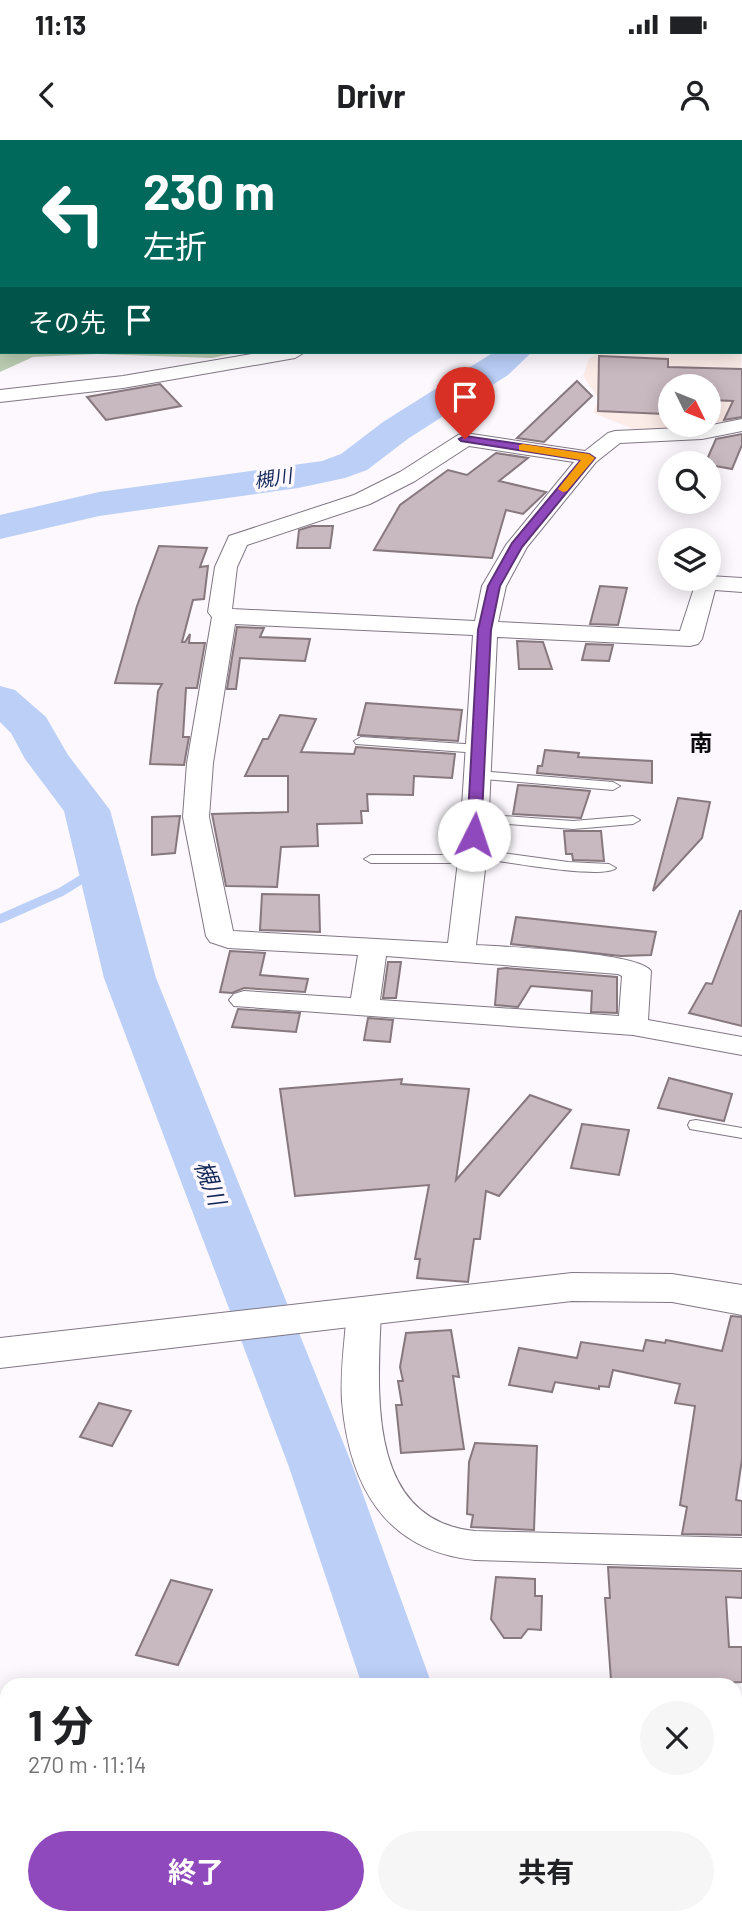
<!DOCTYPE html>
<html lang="ja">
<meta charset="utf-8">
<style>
:root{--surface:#fff;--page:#f6f6f6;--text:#202124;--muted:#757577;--accent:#9049bc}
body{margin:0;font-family:Barlow,"Noto Sans JP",sans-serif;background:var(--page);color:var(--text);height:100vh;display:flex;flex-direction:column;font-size:26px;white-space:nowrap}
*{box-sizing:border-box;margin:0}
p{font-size:23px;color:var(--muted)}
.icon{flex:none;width:38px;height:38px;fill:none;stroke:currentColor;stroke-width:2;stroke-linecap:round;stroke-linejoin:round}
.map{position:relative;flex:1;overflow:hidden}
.details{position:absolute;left:0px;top:1538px;width:742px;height:247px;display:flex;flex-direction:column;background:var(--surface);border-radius:21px 21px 0 0;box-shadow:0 4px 18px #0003}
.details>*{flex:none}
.banner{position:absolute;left:0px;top:0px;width:742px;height:214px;box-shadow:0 4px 18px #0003;background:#00695c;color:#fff;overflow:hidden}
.needle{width:46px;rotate:133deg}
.tools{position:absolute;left:658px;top:234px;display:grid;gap:14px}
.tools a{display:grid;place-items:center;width:63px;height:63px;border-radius:50%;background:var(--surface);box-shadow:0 4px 18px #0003;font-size:35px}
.pin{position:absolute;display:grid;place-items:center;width:60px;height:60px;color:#fff;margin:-72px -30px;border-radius:50% 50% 50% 0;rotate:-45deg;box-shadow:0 0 7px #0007}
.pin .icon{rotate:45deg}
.me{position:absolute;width:77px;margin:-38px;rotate:4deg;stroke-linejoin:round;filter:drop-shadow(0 0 5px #0008)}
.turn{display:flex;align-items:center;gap:24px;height:147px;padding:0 28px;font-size:32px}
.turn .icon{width:91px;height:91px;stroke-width:2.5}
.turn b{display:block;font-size:49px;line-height:60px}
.then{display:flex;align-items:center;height:66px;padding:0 28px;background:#0003;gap:14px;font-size:26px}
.round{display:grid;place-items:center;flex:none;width:74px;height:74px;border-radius:37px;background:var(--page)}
.head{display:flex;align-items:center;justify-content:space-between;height:119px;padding:0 28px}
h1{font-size:42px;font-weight:700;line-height:52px}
.primary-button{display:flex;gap:14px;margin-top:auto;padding:14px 28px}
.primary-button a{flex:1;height:80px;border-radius:42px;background:var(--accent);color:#fff;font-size:28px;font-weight:700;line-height:80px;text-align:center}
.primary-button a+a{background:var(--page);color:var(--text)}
.status{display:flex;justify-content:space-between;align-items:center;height:49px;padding:0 35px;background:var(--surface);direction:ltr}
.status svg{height:19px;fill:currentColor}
header{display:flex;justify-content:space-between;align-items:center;height:91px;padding:0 28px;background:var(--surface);font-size:32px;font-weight:700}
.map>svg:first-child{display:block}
.commercial{fill:#fcece8}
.green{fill:#bbcdb2}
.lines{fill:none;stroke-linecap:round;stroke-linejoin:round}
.stream{stroke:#bbcff7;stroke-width:9}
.river{fill:#bbcff7;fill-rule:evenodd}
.building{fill:#c8b8bf;stroke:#87787e;stroke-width:2}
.service-casing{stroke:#807783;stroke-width:2}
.minor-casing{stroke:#807783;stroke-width:2}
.tertiary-casing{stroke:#807783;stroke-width:2}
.service{fill:#fff;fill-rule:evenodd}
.minor{fill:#fff;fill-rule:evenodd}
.tertiary{fill:#fff;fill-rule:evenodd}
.route{fill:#9049bc;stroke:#5e2f7a;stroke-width:2}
.slow{fill:#f59e0b}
.labels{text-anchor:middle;stroke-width:7;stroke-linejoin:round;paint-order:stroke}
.far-water-label{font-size:19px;font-style:italic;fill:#132757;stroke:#fcf8fe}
.neighbourhood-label{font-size:23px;font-weight:bold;fill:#0e0b0f;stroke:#fcf8fe}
.water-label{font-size:23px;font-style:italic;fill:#132757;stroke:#fcf8fe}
</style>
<div class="status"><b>11:13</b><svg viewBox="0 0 49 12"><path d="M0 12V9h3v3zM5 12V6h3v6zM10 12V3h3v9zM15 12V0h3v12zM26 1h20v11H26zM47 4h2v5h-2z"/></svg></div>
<header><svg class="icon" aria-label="back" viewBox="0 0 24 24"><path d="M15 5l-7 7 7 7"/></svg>Drivr<svg class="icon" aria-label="person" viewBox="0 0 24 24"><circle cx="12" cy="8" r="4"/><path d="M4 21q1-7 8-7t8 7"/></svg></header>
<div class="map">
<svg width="742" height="1784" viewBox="0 0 742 1784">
<rect width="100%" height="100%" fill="#fcf8fe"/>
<path class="commercial" d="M 740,134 L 742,279 L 709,284 L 709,247 L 670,247 L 670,285 L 703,285 L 676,290 L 636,290 L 593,273 L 599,259 L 583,236 L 589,219 L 599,212 L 740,212 Z"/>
<g class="green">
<path d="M 0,0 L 605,0 L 605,2 L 2,2 L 0,126 Z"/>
<path d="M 0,189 L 2,212 L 241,212 L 212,218 L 98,214 L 33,217 L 0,232 Z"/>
</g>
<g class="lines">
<path class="stream" d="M 0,779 L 61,752 L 100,728"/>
<g class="river">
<path d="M 740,36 L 742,36 L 740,55 Z"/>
<path d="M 494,212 L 532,212 L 508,235 L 409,298 L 367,330 L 345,338 L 298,348 L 99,376 L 0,399 L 0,375 L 99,352 L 322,321 L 341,314 L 383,282 Z"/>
<path d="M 0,546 L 15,550 L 46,577 L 68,615 L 110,670 L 156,838 L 353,1327 L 432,1545 L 362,1545 L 289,1327 L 104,838 L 64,671 L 25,619 L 11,593 L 0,582 Z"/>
<path d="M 431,1778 L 507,1778 L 509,1784 L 433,1784 Z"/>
</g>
</g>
<g class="building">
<path d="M 599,216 L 668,219 L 668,227 L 742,229 L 742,277 L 724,280 L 733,261 L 709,260 L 709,247 L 670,247 L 670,259 L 664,258 L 664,274 L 598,271 Z"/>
<path d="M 577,241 L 592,256 L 544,302 L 517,298 Z"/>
<path d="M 160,244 L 181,266 L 106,280 L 87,257 Z"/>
<path d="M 742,294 L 742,305 L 732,329 L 705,324 L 716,299 Z"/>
<path d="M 496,313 L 528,318 L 499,341 L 546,352 L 523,374 L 506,370 L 492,418 L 374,410 L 400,365 L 448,330 L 467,335 Z"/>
<path d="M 312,386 L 333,386 L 330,408 L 297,408 L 299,390 Z"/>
<path d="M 159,406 L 207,408 L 200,427 L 208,426 L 204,459 L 193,460 L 182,502 L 185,502 L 190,494 L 189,503 L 205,503 L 197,548 L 186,548 L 183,597 L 189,597 L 184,625 L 150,624 L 158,551 L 162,544 L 115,543 L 137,466 Z"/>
<path d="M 600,446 L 627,448 L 618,485 L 590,484 Z"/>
<path d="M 237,487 L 264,488 L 260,497 L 310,499 L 305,521 L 240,518 L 236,549 L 227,549 Z"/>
<path d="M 517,501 L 543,502 L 552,529 L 519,529 Z"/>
<path d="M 586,504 L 613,505 L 609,521 L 582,520 Z"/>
<path d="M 366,563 L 462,570 L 458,601 L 358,595 Z"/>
<path d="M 280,575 L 316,579 L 301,612 L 354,614 L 356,607 L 455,614 L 452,638 L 414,636 L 413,655 L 367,654 L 368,671 L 361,671 L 362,683 L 317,684 L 318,706 L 281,707 L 277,747 L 226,746 L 212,674 L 288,672 L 288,636 L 245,636 L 263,599 L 268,599 Z"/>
<path d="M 545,610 L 579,613 L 578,617 L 652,621 L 652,643 L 537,633 L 538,626 L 542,626 Z"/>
<path d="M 518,645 L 535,646 L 590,651 L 581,678 L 513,674 Z"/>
<path d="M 678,658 L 710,662 L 702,698 L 653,751 Z"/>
<path d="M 180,676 L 175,713 L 152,715 L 152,677 Z"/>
<path d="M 564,691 L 601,691 L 604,721 L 573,720 L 572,714 L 566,714 Z"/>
<path d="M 262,754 L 319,755 L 320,792 L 260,790 Z"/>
<path d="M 740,771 L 742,771 L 742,886 L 689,873 L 706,843 L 712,844 Z"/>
<path d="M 516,777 L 656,792 L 651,815 L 621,816 L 511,804 Z"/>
<path d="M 230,811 L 265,813 L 260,835 L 308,839 L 305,852 L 244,848 L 232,853 L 220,852 Z"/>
<path d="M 388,822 L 401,822 L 396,858 L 383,858 Z"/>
<path d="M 506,828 L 617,837 L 617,873 L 591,872 L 592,851 L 531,846 L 518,867 L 495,865 L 498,829 Z"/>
<path d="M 238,869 L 300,873 L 296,892 L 232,887 Z"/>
<path d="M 368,878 L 393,880 L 390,902 L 364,900 Z"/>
<path d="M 669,938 L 732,954 L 724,981 L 658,968 Z"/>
<path d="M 402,939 L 401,944 L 469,949 L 456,1040 L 530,955 L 571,970 L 499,1056 L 486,1051 L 480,1099 L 474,1099 L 468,1142 L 417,1138 L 420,1119 L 415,1119 L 429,1045 L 295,1056 L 280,949 Z"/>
<path d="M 582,984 L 629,990 L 619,1035 L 571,1028 Z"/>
<path d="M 731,1176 L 742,1177 L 742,1319 L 736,1360 L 742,1361 L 742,1395 L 682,1394 L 687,1367 L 680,1365 L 695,1266 L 675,1263 L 680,1244 L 613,1230 L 609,1247 L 599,1246 L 599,1249 L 555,1242 L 552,1252 L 509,1245 L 519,1208 L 577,1218 L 581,1202 L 643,1211 L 646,1200 L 665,1203 L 666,1200 L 722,1211 Z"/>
<path d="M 451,1190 L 459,1237 L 453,1236 L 464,1309 L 401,1313 L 396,1265 L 402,1265 L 398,1241 L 403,1241 L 400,1227 L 406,1193 Z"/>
<path d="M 99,1263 L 131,1271 L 112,1306 L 80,1297 Z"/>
<path d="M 475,1303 L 537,1306 L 534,1390 L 471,1387 L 473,1375 L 467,1374 L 469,1322 Z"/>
<path d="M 608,1427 L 742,1431 L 742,1458 L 726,1457 L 729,1507 L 742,1507 L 742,1542 L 679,1545 L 611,1540 L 605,1458 L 610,1458 Z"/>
<path d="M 496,1437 L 535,1439 L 535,1456 L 542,1456 L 541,1490 L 528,1489 L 521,1498 L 504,1498 L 491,1479 Z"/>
<path d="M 171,1440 L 212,1450 L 178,1525 L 136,1515 Z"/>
</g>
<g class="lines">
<g class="service-casing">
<g id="service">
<path d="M 361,597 L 479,605 L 486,609 L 479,613 L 356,604 L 354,601 Z"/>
<path d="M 478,631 L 613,642 L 620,646 L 613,650 L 473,638 L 471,635 L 473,632 Z"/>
<path d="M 475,674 L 573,681 L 633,676 L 640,680 L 633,684 L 573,689 L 470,681 L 468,678 Z"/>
<path d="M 473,709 L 568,722 L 609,724 L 616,728 C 603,740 501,721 479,718 L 477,722 L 472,723 L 371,723 L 364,719 L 371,715 L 467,715 L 468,710 Z"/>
<path d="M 696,980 L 742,988 L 742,998 L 690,989 L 688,985 L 690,981 Z"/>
<path d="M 0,1729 L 7,1730 L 7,1750 L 0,1749 Z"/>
<path d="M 116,1778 L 142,1778 L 143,1782 L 118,1784 Z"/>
</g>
</g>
<g class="minor-casing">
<g id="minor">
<rect x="625" y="0" width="16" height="2"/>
<path d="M 263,212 L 305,212 L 295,218 L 123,248 L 0,262 L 0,250 L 123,236 Z"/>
<path d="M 742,279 L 742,291 L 702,299 L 620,303 L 596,322 L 527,407 L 506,446 L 498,482 L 680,491 L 697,439 L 709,439 L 709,436 L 742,438 L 742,452 L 715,450 L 702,499 L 698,504 L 690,506 L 497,497 L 487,713 L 476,805 C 506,807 638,812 651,831 L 648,880 L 742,897 L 742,915 L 633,895 L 234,866 L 229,860 L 234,854 L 244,851 L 351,858 L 358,815 L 228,808 L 210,802 L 206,796 L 183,677 L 187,623 L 212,477 L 208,472 L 215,427 L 229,396 L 354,355 L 400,332 L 458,295 L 465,293 L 585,311 L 608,293 L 615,291 L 702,287 ZM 469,306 L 574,322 L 506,405 L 482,446 L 475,481 L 232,469 L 237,427 L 247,405 L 370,364 L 415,341 ZM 235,484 L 473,495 L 459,713 L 448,803 L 233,791 L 209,677 L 213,623 ZM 386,816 L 618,834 L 622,836 L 619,876 L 380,860 Z"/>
<path d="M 364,1158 L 376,1162 L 381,1170 C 378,1250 365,1380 475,1391 L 742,1398 L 742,1428 L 475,1420 C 385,1411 349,1345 342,1261 C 340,1230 345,1200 347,1170 L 352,1162 Z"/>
</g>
</g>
<g class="tertiary-casing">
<g id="tertiary">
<rect x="740" y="88" width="2" height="14"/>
<path d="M 572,1133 L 672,1134 L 742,1145 L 742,1175 L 672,1162 L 572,1161 L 0,1228 L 0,1198 Z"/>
</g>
</g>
<use href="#service" class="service"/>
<use href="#minor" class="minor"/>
<use href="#tertiary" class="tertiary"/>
</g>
<path class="route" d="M 465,296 L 589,314 L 595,318 L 522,407 L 500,446 L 491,490 L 481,695 L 474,700 L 467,695 L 478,490 L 488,446 L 512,403 L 581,320 L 461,301 L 459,299 Z"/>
<path class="slow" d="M 523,304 L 589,314 L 595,318 L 567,351 L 563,352 L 558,349 L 581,320 L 519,310 L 519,305 Z"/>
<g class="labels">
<g class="far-water-label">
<text transform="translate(273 338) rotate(-9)" y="7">槻川</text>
</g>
<g class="neighbourhood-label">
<text x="701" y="611">南</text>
</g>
<g class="water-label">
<text transform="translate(210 1043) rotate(69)" y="8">槻川</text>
</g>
</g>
</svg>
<div class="tools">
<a><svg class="needle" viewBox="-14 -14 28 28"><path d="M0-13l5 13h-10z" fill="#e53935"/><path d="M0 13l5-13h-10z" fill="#757577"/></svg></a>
<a><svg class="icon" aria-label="search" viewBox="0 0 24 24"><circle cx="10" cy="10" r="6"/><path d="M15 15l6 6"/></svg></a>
<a><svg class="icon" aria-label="layers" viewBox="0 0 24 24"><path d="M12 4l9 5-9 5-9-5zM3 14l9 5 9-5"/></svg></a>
</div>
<div class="pin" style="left:465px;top:299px;background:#d93025"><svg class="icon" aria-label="arrive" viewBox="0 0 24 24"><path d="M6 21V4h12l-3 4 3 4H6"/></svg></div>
<svg class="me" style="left:474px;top:695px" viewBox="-20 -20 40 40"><circle r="19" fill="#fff"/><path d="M0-13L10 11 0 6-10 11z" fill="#9049bc"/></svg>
<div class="banner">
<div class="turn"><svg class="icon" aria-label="left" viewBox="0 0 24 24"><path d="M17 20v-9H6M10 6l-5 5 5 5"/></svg><div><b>230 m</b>左折</div></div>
<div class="then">その先<svg class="icon" aria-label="arrive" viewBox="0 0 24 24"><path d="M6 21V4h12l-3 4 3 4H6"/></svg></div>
</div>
<section class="details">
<div class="head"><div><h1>1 分</h1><p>270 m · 11:14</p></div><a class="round"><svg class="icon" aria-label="close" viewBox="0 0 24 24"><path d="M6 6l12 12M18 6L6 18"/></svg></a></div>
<div class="primary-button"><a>終了</a><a>共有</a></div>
</section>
</div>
